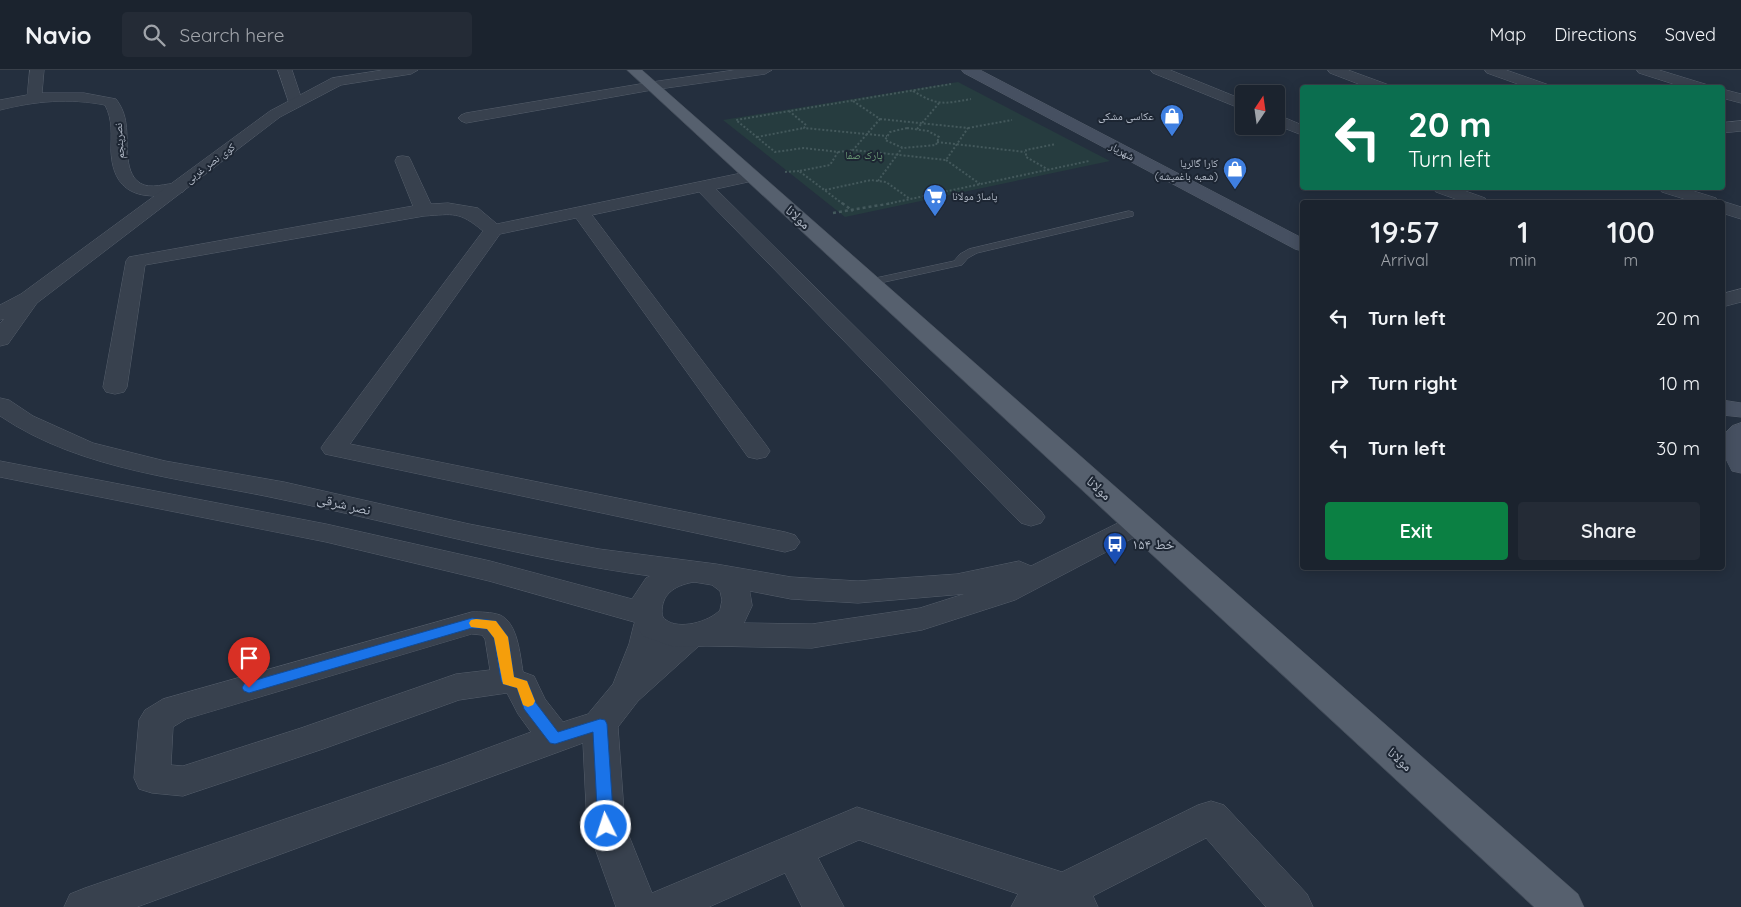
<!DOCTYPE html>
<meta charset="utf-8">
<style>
:root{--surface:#1b232e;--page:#242b36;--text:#f1f3f6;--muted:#a0a4aa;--line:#39404a;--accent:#0b8043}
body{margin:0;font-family:Quicksand,"Noto Naskh Arabic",sans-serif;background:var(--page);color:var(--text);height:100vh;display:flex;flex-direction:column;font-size:19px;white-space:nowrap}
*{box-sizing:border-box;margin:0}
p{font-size:16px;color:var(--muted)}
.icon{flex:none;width:28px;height:28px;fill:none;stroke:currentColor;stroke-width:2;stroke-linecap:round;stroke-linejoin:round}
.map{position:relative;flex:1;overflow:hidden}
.sheet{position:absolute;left:1300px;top:130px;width:425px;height:370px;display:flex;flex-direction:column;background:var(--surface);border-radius:5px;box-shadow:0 2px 12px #0003,0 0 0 1px var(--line)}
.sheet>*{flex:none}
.guide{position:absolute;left:1300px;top:15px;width:425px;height:105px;border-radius:5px;box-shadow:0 2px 12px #0003,0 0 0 1px var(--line);background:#0b6e4f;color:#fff;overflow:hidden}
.needle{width:32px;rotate:13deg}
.fabs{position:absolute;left:1235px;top:15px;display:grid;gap:10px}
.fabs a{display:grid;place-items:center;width:50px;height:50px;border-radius:5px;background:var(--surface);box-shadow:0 2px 12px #0003,0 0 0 1px var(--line);font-size:25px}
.pin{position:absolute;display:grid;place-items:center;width:42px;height:42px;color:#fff;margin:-51px -21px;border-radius:50% 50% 50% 0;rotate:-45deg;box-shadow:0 0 5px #0007}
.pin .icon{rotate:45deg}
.me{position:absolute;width:55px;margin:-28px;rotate:356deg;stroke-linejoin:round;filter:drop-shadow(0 0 4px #0008)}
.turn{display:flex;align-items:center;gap:18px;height:105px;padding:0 25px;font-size:22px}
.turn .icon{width:65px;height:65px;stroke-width:2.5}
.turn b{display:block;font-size:35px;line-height:42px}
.eta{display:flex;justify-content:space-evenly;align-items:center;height:85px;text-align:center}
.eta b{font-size:30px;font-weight:600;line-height:35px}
.action{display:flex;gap:10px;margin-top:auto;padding:10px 25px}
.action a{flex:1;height:58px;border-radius:5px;background:var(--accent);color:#fff;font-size:20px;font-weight:600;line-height:58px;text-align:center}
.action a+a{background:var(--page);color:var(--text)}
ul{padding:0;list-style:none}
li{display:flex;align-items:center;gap:15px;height:65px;padding:0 25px}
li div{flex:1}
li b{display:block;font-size:19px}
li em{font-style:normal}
header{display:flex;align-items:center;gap:30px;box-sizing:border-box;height:70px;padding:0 25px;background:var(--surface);border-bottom:1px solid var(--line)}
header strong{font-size:24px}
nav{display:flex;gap:28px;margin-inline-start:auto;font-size:18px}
.search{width:350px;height:45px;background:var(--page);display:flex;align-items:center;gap:12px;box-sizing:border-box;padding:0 18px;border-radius:5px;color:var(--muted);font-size:19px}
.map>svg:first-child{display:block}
.green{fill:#263c3f}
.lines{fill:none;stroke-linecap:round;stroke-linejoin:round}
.service-casing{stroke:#565f6c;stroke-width:1}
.minor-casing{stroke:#565f6c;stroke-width:1}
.tertiary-casing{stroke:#565f6c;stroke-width:1}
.secondary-casing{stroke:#565f6c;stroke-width:1}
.primary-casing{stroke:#414a57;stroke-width:1}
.path-far1{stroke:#44595c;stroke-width:2;stroke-dasharray:2 2;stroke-linecap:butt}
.path{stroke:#44595c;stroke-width:2.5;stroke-dasharray:3 3;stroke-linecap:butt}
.service{fill:#38414e;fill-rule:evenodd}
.minor{fill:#38414e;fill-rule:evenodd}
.tertiary{fill:#38414e;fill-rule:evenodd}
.secondary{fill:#465061;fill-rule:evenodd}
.primary{fill:#56606e;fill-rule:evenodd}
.route{fill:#1a73e8;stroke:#114b97}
.slow{fill:#f59e0b}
.labels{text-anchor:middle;stroke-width:4;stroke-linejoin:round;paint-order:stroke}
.far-poi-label{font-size:11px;fill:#b4bcc9;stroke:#1d2633;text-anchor:end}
.far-street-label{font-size:11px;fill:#b4bcc9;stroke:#1d2633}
.far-park-label{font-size:11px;fill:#6b9a76;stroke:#1d2633}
.street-label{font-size:14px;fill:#b4bcc9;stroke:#1d2633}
.poi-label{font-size:14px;fill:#b4bcc9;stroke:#1d2633;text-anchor:start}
</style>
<header>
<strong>Navio</strong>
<div class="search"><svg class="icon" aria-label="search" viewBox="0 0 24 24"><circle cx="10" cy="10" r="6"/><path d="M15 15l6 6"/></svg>Search here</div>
<nav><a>Map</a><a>Directions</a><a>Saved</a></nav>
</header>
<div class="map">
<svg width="1741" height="837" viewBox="0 0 1741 837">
<rect width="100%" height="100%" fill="#242f3e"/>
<path class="green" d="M 958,12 L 1110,91 L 845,147 L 723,50 Z"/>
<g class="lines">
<g class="service-casing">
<path id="service" d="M 1129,141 L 1133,142 L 1133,146 L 977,183 L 968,188 L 962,195 L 871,215 L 865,212 L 871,209 L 954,191 L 960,184 L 969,179 Z"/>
</g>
<g class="minor-casing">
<g id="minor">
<path d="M 30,0 L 44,0 L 42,23 L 84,23 L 116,29 C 122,37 125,45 126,54 C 129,72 122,107 144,115 C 156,119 171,111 183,114 L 186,118 L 183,122 C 145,131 113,127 111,81 C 111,65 113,50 105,35 C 70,28 35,31 0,40 L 0,30 L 27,25 Z"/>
<path d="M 278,0 L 292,0 L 303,33 L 301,36 L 291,36 L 289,33 Z"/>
<path d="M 735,0 L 772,0 L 765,4 L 652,20 L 466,53 L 461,51 L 458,48 L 461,45 L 466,43 L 652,12 Z"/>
<path d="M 1151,0 L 1170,0 L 1244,30 L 1244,40 L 1153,3 Z"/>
<path d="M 1328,0 L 1348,0 L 1389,15 L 1391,18 L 1369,18 L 1330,3 Z"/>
<path d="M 1485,0 L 1506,0 L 1549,15 L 1551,18 L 1529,18 L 1487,3 Z"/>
<path d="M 1637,0 L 1659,0 L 1708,15 L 1710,18 L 1686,18 L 1639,3 Z"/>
<path d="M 1722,19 L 1741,24 L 1741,33 L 1722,28 Z"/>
<path d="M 1276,44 L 1302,55 L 1302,65 L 1276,55 Z"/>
<path d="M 1741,51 L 1741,61 L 1722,63 L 1722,53 Z"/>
<path d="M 403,86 L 409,87 L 411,91 L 431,134 L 448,133 L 478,138 L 497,154 L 751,101 L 757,102 L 760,106 L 757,110 L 716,119 L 1041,441 L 1045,447 L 1041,453 L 1031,456 L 1021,453 L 699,122 L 592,145 L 766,375 L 770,381 L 766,387 L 757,389 L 748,387 L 576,148 L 500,164 L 350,374 L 785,462 L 795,465 L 800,472 L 795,479 L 785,482 L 325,384 L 321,378 L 325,372 L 483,161 C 459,141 454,144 424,146 L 145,195 L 127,317 L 124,322 L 115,324 L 106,322 L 103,317 L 126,191 L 129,187 L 413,136 L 395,91 L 397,87 Z"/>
<path d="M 1433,118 L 1457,118 L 1485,128 L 1488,132 L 1464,132 L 1436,122 Z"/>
<path d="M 1659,118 L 1684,118 L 1716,128 L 1719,132 L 1722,131 L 1741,137 L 1741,149 L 1722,143 L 1722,132 L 1694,132 L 1662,122 Z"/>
<path d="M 1741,219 L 1741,232 L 1722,237 L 1722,224 Z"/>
<path d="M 472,542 C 481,542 491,542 500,545 C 518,553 520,585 523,602 L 534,606 L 545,629 L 563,652 L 588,644 L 613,614 L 629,574 L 634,554 L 639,546 L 650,543 L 661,546 L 666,554 L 662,572 C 676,560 681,553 700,559 L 705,567 L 700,575 L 638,631 L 618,657 L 625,756 L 652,823 L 857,737 L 1062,802 L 1198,735 L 1211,731 L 1224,735 L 1307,824 L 1313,837 L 1266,837 L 1206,768 L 1093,826 L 1098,837 L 1011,837 L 1018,824 L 859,770 L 818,788 L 844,837 L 802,837 L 785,803 L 709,837 L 616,837 L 587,756 L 583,673 L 137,837 L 64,837 L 70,824 L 85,818 L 445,694 L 531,662 L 518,644 L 507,623 L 459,630 L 323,679 L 183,726 L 152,723 L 139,719 L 134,708 L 139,650 L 145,640 L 163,629 ZM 472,564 L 482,565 L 485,569 L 490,600 L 456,604 L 301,658 L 183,696 L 171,695 L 173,657 L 186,649 Z"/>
</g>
</g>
<g class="tertiary-casing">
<g id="tertiary">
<path d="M 383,0 L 418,0 L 411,4 L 341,15 L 280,47 L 37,233 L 8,274 L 0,276 L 0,253 L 4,249 L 0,250 L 0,235 L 21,224 L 270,41 L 332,8 Z"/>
<path d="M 0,328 L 9,330 L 33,346 L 93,373 L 165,391 L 284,412 L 469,454 L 599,479 L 716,494 L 791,507 L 858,511 L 957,504 L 1019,491 L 1031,496 L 1128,448 L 1138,445 L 1148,448 L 1152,454 L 1148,460 L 1015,530 L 922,560 L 812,578 L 706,576 L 674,577 L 643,566 L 634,552 L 489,511 L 326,472 L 0,407 L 0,391 L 326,454 L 490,491 L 632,529 L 646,508 L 650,506 C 526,489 406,455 284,430 C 189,409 83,402 0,346 ZM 694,512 L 712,515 L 720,521 L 722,530 L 720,540 C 709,552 679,560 666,550 C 662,548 662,544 662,540 C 663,522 677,515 694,512 ZM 750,521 L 791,529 L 858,533 L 964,524 L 920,538 L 812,554 L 744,553 L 752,536 Z"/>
</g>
</g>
<g class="secondary-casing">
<g id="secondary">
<path d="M 962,0 L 980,0 L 1302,168 L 1302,181 L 1295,179 L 964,3 Z"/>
<path d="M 1722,330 L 1741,333 L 1741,347 L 1722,345 Z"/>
<path d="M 1741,353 L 1741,403 L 1732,401 L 1722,381 L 1722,366 L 1732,356 Z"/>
</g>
</g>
<g class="primary-casing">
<path id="primary" d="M 627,0 L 642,0 L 1578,824 L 1584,837 L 1534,837 Z"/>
</g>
<g class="path-far1">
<path d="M 913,21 C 938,36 943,34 971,29"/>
<path d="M 853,31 L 880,49"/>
<path d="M 789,41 L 806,55 L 804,58 L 887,66"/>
<path d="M 880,49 L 968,58 L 946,90 L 853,80 Z"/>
<path d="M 907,58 L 928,61 L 939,67 L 936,75 L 903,78 L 885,70 L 890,62 Z"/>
<path d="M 968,58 L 1012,50"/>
<path d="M 917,59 L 940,32"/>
<path d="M 757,67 L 804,58"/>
<path d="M 937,72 L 1025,82"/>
<path d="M 838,82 L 853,80"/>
<path d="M 946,90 L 980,114"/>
<path d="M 1049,100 L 1026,87 L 1026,80 L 1056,74"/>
<path d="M 785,102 L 799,101"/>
<path d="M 878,111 L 902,78"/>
<path d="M 825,120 L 871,110 L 886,112 L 910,129"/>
<path d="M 843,134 L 799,101 L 830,95 L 838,82 L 804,78 L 775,82 L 736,50 L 951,14"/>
<path d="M 887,134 L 1089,91"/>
</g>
<g class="path">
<path d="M 842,133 L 853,141"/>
<path d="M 833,143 L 893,133"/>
</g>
<use href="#service" class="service"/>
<use href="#minor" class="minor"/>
<use href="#tertiary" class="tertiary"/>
<use href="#secondary" class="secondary"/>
<use href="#primary" class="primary"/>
</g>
<path class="route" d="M 472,548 L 496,551 L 508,567 L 514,607 L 527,611 L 536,633 L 558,662 L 600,649 L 605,650 L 607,654 L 614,756 L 612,761 L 606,763 L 601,761 L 598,756 L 593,662 L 555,674 L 550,673 L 524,639 L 517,618 L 503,614 L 501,610 L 494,568 L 487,559 L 472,558 L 249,623 L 244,621 L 242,618 L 244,614 L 249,612 Z"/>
<path class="slow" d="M 476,549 L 496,551 L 508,567 L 514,607 L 527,611 L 535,631 L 533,635 L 528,637 L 523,635 L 517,618 L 503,614 L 494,568 L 487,559 L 471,557 L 469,553 L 471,550 Z"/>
<defs>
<g id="shop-pin" transform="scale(1.25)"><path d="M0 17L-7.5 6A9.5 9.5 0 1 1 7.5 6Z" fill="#3f7fe0" stroke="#1d2633"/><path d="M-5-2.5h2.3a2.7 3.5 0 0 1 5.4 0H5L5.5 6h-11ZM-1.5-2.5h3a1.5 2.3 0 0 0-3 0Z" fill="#fff"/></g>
<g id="supermarket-pin" transform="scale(1.25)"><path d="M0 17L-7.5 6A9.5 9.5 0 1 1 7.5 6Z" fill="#3f7fe0" stroke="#1d2633"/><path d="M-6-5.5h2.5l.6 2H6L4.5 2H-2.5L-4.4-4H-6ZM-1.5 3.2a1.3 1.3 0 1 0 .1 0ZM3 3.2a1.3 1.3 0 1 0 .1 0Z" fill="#fff"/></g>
<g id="bus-pin" transform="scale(1.25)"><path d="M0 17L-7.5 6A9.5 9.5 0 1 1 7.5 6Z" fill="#1a4fb4" stroke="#1d2633"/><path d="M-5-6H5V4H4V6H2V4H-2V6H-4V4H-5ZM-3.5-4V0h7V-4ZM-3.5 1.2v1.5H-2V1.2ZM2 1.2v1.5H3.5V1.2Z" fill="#fff"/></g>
</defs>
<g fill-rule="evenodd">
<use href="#shop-pin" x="1172" y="46"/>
<use href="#shop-pin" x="1235" y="99"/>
<use href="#supermarket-pin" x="935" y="126"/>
<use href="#bus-pin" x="1115" y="474"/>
</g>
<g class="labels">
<g class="far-poi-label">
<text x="1154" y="50">عکاسی مشکی</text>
<text x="1218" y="97">کارا گالریا<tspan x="1218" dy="13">(شعبه باغمیشه)</tspan></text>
<text x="952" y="130" text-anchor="start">پاساژ مولانا</text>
</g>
<g class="far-street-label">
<text transform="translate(119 71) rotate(-94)" y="4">نصرپنجم</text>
<text transform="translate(1122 81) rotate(28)" y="4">شهریار</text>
<text transform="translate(210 93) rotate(-37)" y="4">کوی نصر غربی</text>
</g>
<g class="far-park-label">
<text x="864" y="89">پارک صفا</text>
</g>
<g class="street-label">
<text transform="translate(798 147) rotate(42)" y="5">مولانا</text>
<text transform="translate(1099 418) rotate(42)" y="5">مولانا</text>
<text transform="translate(344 434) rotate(13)" y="5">نصر شرقی</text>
<text transform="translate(1400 689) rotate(42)" y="5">مولانا</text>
</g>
<g class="poi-label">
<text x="1132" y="479">خط ۱۵۴</text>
</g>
</g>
</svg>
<div class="fabs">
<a><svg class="needle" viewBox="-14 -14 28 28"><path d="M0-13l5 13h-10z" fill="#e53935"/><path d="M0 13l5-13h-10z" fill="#a0a4aa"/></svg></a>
</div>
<div class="pin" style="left:249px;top:618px;background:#d93025"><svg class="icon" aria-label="arrive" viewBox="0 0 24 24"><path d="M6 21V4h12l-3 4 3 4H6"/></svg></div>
<svg class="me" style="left:606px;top:756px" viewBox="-20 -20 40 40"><circle r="17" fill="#1a73e8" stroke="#fff" stroke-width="3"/><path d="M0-11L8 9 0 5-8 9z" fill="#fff"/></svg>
<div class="guide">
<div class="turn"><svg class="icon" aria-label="left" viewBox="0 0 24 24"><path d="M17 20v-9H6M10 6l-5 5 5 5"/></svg><div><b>20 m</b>Turn left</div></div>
</div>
<section class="sheet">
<div class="eta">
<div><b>19:57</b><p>Arrival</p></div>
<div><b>1</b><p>min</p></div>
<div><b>100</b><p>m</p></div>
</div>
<ul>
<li><svg class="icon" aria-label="left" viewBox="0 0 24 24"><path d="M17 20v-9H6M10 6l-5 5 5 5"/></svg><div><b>Turn left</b></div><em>20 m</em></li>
<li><svg class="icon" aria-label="right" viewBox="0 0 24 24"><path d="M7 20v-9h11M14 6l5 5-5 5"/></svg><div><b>Turn right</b></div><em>10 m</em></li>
<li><svg class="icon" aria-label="left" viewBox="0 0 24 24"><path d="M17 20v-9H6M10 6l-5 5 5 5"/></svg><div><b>Turn left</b></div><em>30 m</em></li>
</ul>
<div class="action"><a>Exit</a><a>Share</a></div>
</section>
</div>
